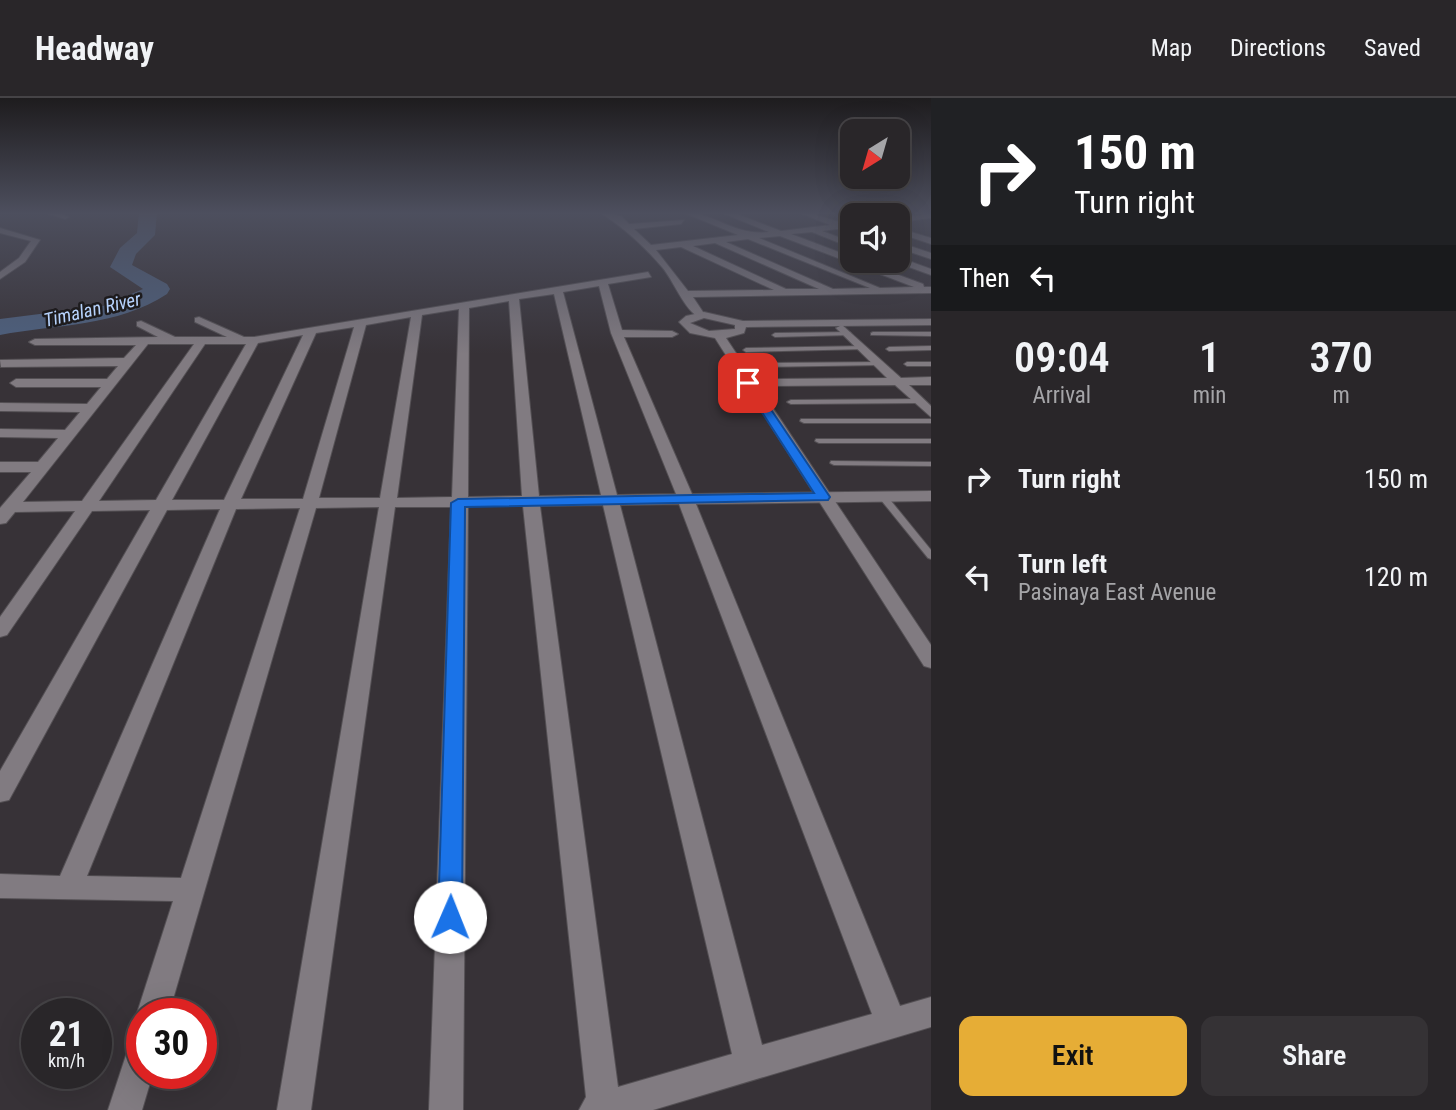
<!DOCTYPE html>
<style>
:root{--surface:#292629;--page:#353235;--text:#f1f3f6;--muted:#a5a5a8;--line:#454346;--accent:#e6ad36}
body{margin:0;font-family:"Roboto Condensed",sans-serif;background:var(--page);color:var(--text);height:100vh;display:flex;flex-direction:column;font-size:26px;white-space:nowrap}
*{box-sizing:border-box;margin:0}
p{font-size:23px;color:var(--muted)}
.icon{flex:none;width:38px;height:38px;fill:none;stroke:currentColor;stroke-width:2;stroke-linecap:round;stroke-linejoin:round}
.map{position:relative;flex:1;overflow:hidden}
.sheet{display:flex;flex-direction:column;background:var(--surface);width:525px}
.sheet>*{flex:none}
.guide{background:#202124;color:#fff;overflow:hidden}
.needle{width:46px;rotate:217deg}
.tools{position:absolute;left:840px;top:21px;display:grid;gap:14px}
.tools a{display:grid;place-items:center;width:70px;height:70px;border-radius:14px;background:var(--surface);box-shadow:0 7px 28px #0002,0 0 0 2px var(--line);font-size:35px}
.speed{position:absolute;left:21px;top:900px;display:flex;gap:14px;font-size:35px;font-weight:700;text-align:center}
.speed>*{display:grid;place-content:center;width:91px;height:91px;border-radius:50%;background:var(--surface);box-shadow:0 7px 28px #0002,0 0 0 2px var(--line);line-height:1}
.speed small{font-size:18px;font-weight:400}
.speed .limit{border:10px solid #d22;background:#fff;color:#111}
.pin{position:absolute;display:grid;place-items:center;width:60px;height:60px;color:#fff;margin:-30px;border-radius:14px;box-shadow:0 4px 10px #0006}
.me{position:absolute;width:77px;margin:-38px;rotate:1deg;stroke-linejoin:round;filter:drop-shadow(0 0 5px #0008)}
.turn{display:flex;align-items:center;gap:24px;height:147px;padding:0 28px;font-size:32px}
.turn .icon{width:91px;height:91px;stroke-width:2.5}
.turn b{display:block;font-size:49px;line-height:60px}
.then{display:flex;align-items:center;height:66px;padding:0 28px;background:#0003;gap:14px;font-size:26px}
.eta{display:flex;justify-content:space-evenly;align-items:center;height:119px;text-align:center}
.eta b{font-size:42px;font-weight:600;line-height:49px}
.button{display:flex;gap:14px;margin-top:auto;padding:14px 28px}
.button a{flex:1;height:80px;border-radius:14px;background:var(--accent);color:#111;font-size:28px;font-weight:600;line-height:80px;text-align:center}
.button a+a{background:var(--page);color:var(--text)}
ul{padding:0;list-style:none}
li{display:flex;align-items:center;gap:21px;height:98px;padding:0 28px}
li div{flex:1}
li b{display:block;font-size:26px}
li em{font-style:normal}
header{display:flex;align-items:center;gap:42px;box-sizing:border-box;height:98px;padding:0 35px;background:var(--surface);border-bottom:2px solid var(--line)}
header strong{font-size:33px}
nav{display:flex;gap:38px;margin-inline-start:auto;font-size:24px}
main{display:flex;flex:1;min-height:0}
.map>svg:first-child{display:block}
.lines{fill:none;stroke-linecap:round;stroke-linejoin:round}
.river{fill:#4d607e;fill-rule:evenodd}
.service-casing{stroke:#545054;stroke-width:2}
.minor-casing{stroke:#545054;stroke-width:2}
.tertiary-casing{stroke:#545054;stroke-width:2}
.service{fill:#817b81;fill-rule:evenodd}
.minor{fill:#817b81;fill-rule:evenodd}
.tertiary{fill:#817b81;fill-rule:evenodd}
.route{fill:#1a73e8;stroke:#114b97;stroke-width:2}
.labels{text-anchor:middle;stroke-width:5;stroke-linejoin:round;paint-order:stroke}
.far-water-label{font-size:19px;font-style:italic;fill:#b6d2fc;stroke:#1d1b1d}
</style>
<header>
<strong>Headway</strong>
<nav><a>Map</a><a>Directions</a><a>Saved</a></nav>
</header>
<main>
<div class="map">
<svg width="931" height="1012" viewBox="0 0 931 1012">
<rect width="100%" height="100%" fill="#373237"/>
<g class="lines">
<path class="river" d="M 139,114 L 157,114 L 155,137 L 136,156 L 132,167 L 167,186 L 170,191 L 167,196 C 117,229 57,226 0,237 L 0,221 L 103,208 L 143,191 L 110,169 L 120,150 L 137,135 Z"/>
<g class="service-casing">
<g id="service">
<path d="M 849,234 L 851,235 L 851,237 L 775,239 L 772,237 L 775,235 Z"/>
<path d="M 873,234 L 931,234 L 931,238 L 871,237 L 871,235 Z"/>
<path d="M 864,248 L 867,250 L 866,251 L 746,254 L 743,252 L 746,250 Z"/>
<path d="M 931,248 L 931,252 L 889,253 L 886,251 L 889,249 Z"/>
<path d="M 880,264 L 882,265 L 882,267 L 760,269 L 757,267 L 760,265 Z"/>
<path d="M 931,264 L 931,268 L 907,268 L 904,266 L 907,264 Z"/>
<path d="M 919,301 L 922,301 L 922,305 L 791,306 L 787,304 L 791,302 Z"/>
<path d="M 801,321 L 931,321 L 931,325 L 804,325 L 800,323 Z"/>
<path d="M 816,341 L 931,341 L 931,345 L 819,345 L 815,343 Z"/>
<path d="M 831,363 L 931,364 L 931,368 L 834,367 L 830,365 Z"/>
<path d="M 884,397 L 887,398 L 931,452 L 931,461 L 928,460 L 881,402 L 880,400 Z"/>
</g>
</g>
<g class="minor-casing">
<g id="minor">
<path d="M 43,114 L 57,114 L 69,119 L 65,121 Z"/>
<path d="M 599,114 L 621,118 L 629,126 L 684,122 L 681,126 L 634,131 L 651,147 L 738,137 L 682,114 C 715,114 733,138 769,134 L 720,114 L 732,114 L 781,133 L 830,127 L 798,114 C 818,114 834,126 852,125 L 852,129 L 822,133 L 852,144 L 852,150 L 812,134 L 791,136 L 852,159 L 852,163 L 861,163 L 923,186 L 924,189 L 931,189 L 931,195 L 693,199 L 705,217 L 700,220 C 684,212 674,183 662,169 C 643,147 623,129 599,114 ZM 780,138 L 914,189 L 880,190 L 759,140 ZM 748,141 L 870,190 L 833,191 L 726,144 ZM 715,145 L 819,191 L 786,191 L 693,148 ZM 681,149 L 774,192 L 688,193 L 656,152 Z"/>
<path d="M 931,116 L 931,120 L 898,124 L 898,120 Z"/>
<path d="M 898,130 L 931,140 L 931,146 L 898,135 Z"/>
<path d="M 898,144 L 931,155 L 931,161 L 898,150 Z"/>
<path d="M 898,159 L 931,171 L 931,177 L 895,164 Z"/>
<path d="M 648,174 L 651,179 L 608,186 L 622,232 L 672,233 L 678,236 L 672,239 L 624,239 L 692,396 L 931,393 L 931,403 L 696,406 L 900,908 L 931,899 L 931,929 L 653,1012 L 579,1012 L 586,999 L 523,408 L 468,408 L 463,1012 L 429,1012 L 451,409 L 395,409 L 311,1012 L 277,1012 L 379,409 L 316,410 L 169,915 L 142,915 L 142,925 L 137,915 L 173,803 L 0,800 L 0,776 L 60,778 L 220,411 L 167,412 L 9,702 L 0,704 L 0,673 L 150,412 L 92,413 L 7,537 L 0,539 L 0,519 L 75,413 L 15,414 L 6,425 L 0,426 L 0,410 L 31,374 L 0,374 L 0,364 L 38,364 L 58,340 L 0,339 L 0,331 L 65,332 L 80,314 L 0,313 L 0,305 L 87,306 L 101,289 L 16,289 L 10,285 L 16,281 L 107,281 L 118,268 L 1,269 L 0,262 L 124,260 L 136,247 L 35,247 L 29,244 L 35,241 L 158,239 L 137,228 L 137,224 L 141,223 L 175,239 L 227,239 L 195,224 L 195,220 L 199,219 L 244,239 L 254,239 ZM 599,188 L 611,235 L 676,396 L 617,397 L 563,194 ZM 554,196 L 601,397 L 539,398 L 519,201 ZM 509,203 L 522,398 L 468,399 L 469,210 ZM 459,211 L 452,399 L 397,400 L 422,217 ZM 411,219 L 380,400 L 319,400 L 366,227 ZM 354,229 L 303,401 L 241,401 L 316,235 ZM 303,237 L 224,402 L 172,402 L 258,245 ZM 148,246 L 194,246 L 82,403 L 23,404 ZM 205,246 L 246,246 L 156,402 L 99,403 ZM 679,406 L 872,916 L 762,947 L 620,407 ZM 603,407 L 732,956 L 618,989 L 540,408 ZM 300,410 L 181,780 L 87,778 L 236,411 Z"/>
<path d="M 842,227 L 901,280 L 931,279 L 931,287 L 909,287 L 931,308 L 931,319 L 895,287 L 767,288 L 767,282 L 771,281 L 887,280 L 838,232 L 836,230 Z"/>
<path d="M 142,940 L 142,975 L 153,975 L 142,1012 L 108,1012 L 130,945 Z"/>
</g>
</g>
<g class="tertiary-casing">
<g id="tertiary">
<path d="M 0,130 L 40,142 L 25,164 L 0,181 L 0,174 L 19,160 L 31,143 L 0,135 Z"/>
<path d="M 704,214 L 743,223 L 931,221 L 931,227 L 746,229 L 744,235 L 726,240 L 931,547 L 931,570 L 924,568 L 715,240 L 690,235 L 679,224 L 686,218 ZM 704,220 L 735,227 L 735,231 L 709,233 L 690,225 Z"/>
</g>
</g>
<use href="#service" class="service"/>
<use href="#minor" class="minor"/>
<use href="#tertiary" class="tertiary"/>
</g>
<linearGradient id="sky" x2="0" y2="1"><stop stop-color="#1e1c1e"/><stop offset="0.45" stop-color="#4d4f5e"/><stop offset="1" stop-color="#4d4f5e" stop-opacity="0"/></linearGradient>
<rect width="931" height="256" fill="url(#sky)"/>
<path class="route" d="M 744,282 L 751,282 L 830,399 L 828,402 L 465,409 L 462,819 L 458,826 L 450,829 L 441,826 L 438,819 L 451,405 L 458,401 L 814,395 L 743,285 Z"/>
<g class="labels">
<g class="far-water-label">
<text transform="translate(92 211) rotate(-13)" y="7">Timalan River</text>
</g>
</g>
</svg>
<div class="tools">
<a><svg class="needle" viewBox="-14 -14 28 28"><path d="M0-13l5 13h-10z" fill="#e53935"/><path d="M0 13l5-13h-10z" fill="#a5a5a8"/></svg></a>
<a><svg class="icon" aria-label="sound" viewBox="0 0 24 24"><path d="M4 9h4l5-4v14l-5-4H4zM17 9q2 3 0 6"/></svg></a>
</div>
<div class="speed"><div>21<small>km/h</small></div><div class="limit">30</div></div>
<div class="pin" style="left:748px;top:285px;background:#d93025"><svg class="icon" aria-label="arrive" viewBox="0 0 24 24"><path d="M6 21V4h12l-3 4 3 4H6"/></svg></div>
<svg class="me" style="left:450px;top:819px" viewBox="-20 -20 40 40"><circle r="19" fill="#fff"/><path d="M0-13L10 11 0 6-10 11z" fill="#1a73e8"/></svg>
</div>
<section class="sheet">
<div class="guide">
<div class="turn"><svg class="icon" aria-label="right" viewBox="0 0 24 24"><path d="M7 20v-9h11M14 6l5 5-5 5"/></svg><div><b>150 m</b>Turn right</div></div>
<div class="then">Then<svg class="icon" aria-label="left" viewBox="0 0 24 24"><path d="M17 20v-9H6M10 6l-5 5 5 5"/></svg></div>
</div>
<div class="eta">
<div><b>09:04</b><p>Arrival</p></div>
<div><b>1</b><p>min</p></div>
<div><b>370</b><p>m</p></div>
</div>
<ul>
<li><svg class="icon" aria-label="right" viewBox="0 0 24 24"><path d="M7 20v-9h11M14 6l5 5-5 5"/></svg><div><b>Turn right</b></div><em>150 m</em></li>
<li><svg class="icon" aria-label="left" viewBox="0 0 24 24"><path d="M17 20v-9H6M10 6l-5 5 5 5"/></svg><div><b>Turn left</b><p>Pasinaya East Avenue</p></div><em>120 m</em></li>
</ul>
<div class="button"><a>Exit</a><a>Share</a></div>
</section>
</main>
